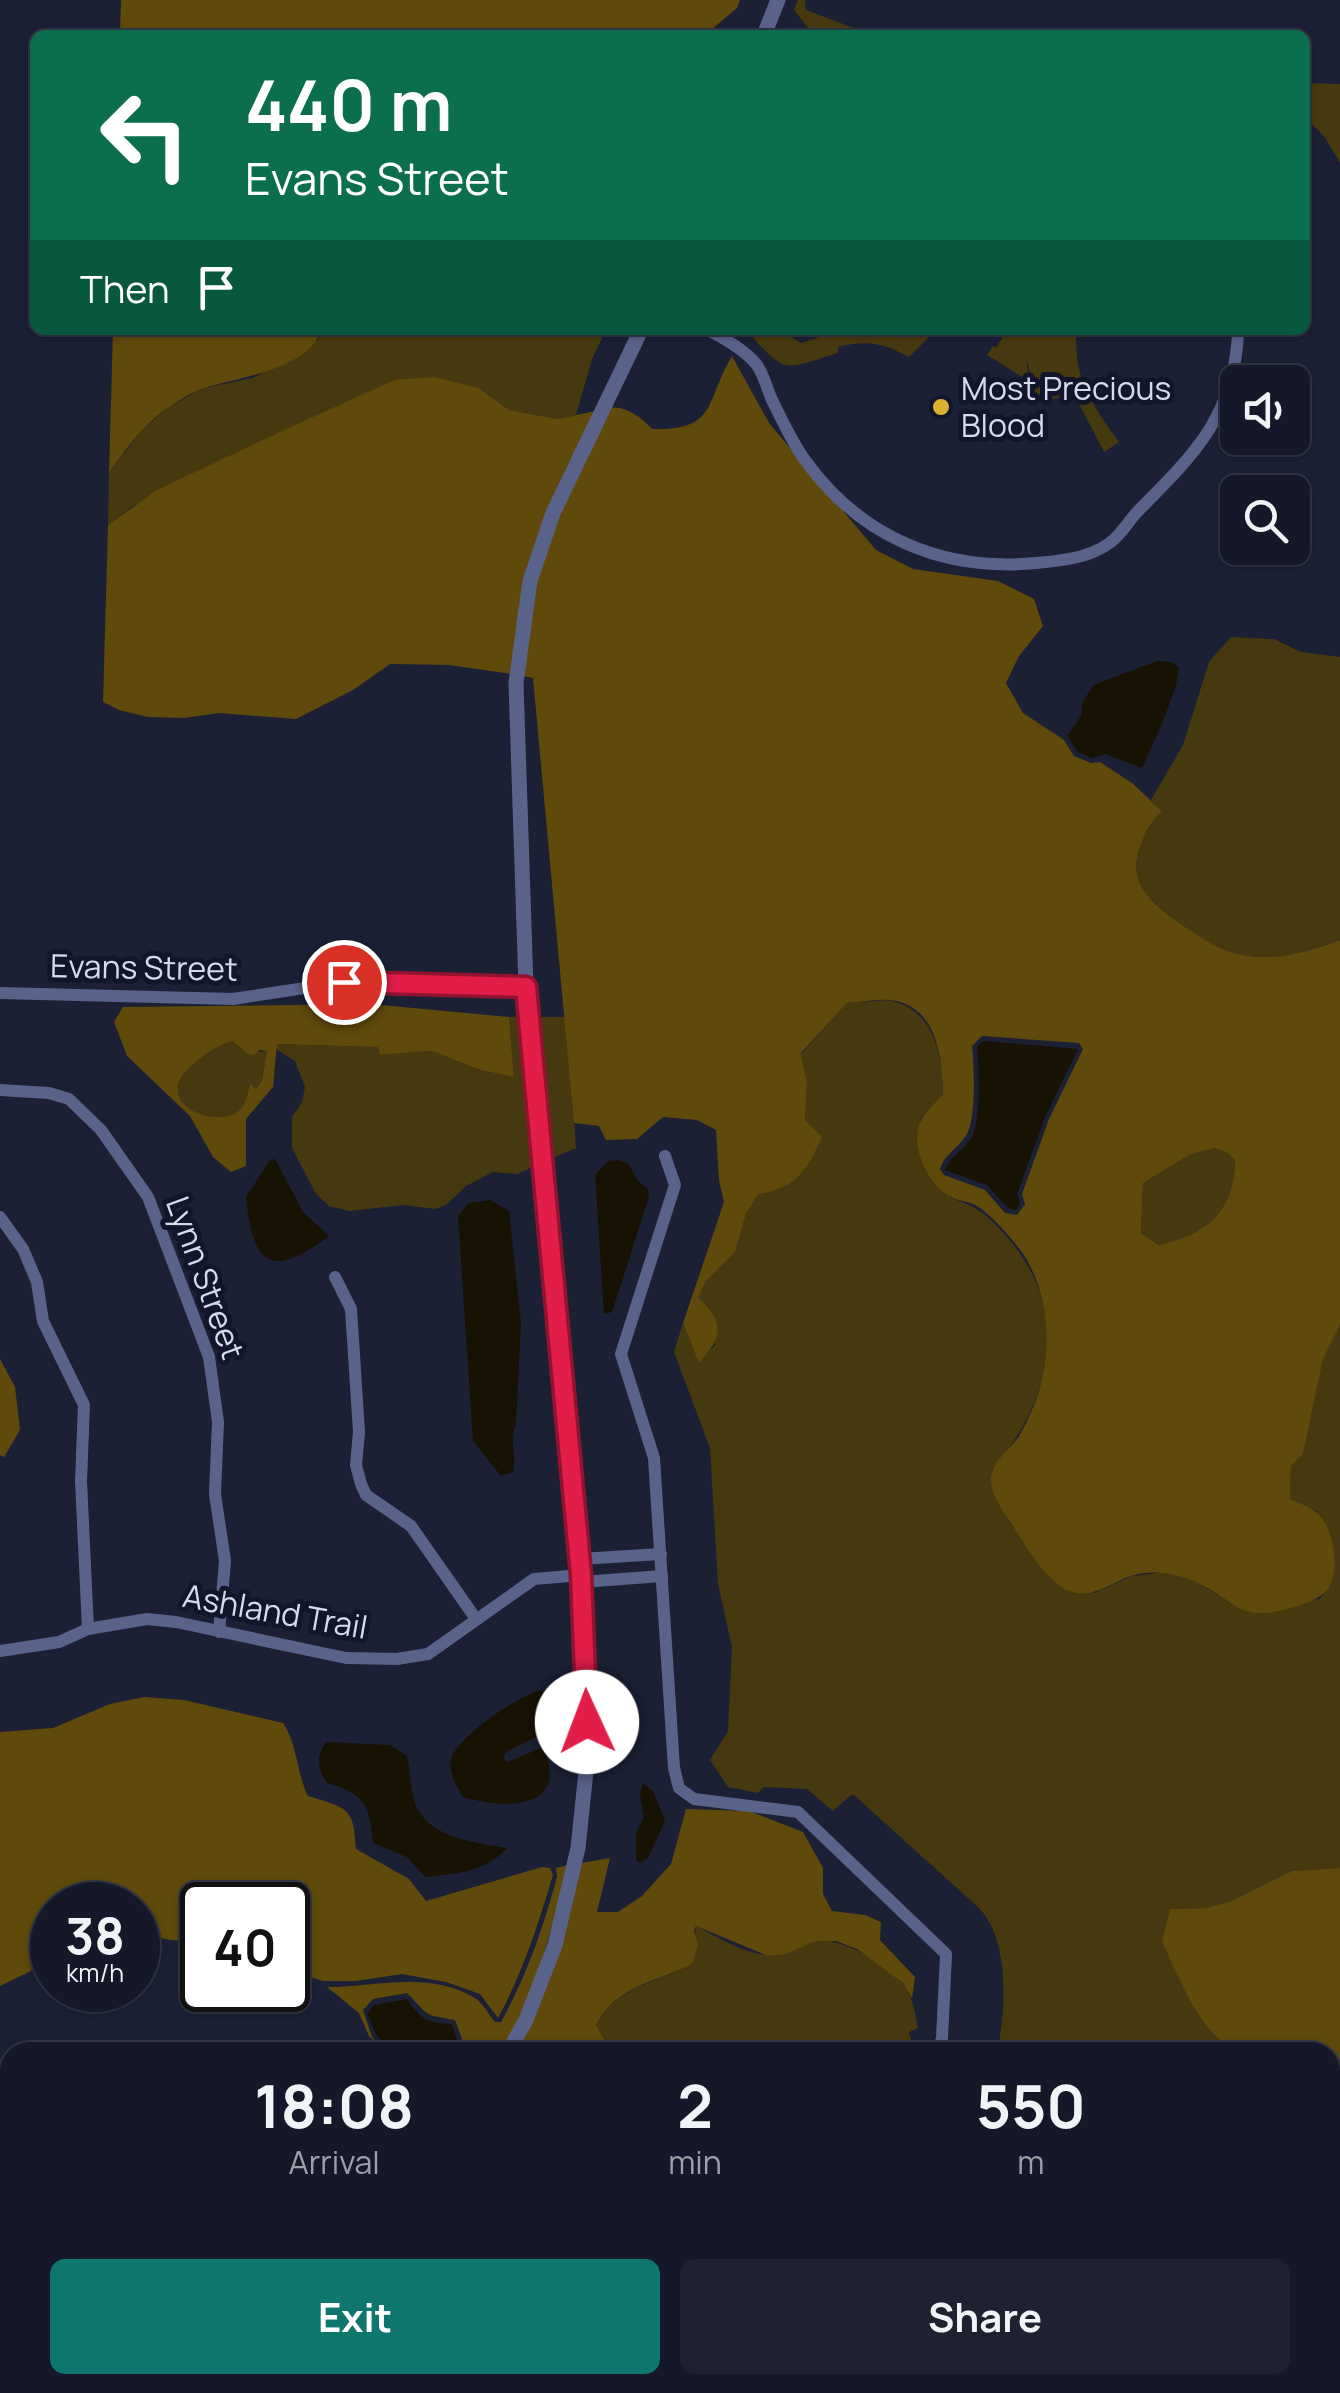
<!DOCTYPE html>
<style>
:root{--surface:#141828;--page:#1d2130;--text:#f1f3f6;--muted:#9da0a8;--line:#333745;--accent:#0f766e}
body{margin:0;font-family:Manrope,sans-serif;background:var(--page);color:var(--text);height:100vh;display:flex;flex-direction:column;font-size:38px;white-space:nowrap}
*{box-sizing:border-box;margin:0}
p{font-size:32px;color:var(--muted)}
.icon{flex:none;width:55px;height:55px;fill:none;stroke:currentColor;stroke-width:2;stroke-linecap:round;stroke-linejoin:round}
.map{position:relative;flex:1;overflow:hidden}
.panel{position:absolute;left:0px;top:2042px;width:1340px;height:352px;display:flex;flex-direction:column;background:var(--surface);border-radius:30px 30px 0 0;box-shadow:0 2px 8px #0004,0 0 0 2px var(--line)}
.panel>*{flex:none}
.banner{position:absolute;left:30px;top:30px;width:1280px;height:305px;border-radius:15px;box-shadow:0 2px 8px #0004,0 0 0 2px var(--line);background:#0b6e4f;color:#fff;overflow:hidden}
.tools{position:absolute;left:1220px;top:365px;display:grid;gap:20px}
.tools a{display:grid;place-items:center;width:90px;height:90px;border-radius:15px;background:var(--surface);box-shadow:0 2px 8px #0004,0 0 0 2px var(--line);font-size:50px}
.speed{position:absolute;left:30px;top:1882px;display:flex;gap:20px;font-size:50px;font-weight:700;text-align:center}
.speed>*{display:grid;place-content:center;width:130px;height:130px;border-radius:50%;background:var(--surface);box-shadow:0 2px 8px #0004,0 0 0 2px var(--line);line-height:1}
.speed small{font-size:25px;font-weight:400}
.speed .limit{border:5px solid #111;border-radius:15px;background:#fff;color:#111}
.pin{position:absolute;display:grid;place-items:center;width:85px;height:85px;color:#fff;margin:-42px;border:5px solid #fff;border-radius:50%;box-shadow:0 2px 10px #0007}
.me{position:absolute;width:110px;margin:-55px;rotate:358deg;stroke-linejoin:round;filter:drop-shadow(0 0 8px #0008)}
.turn{display:flex;align-items:center;gap:35px;height:210px;padding:0 50px;font-size:45px}
.turn .icon{width:130px;height:130px;stroke-width:2.5}
.turn b{display:block;font-size:70px;line-height:85px}
.then{display:flex;align-items:center;height:95px;padding:0 50px;background:#0003;gap:20px;font-size:38px}
.eta{display:flex;justify-content:space-evenly;align-items:center;height:170px;text-align:center}
.eta b{font-size:60px;font-weight:700;line-height:70px}
.cta{display:flex;gap:20px;margin-top:auto;padding:20px 50px}
.cta a{flex:1;height:115px;border-radius:15px;background:var(--accent);color:#fff;font-size:40px;font-weight:700;line-height:115px;text-align:center}
.cta a+a{background:var(--page);color:var(--text)}
.map>svg:first-child{display:block}
.green{fill:#47390f}
.forest{fill:#5f4a0b;fill-rule:evenodd}
.water{fill:#181202}
.lines{fill:none;stroke-linecap:round;stroke-linejoin:round}
.minor{stroke:#59638a;stroke-width:12}
.tertiary{stroke:#59638a;stroke-width:15}
.secondary{stroke:#7888c6;stroke-width:18}
.route-casing{stroke:#92132f;stroke-width:25}
.route{stroke:#e11d48;stroke-width:18}
.poi-dot{fill:#ddb233;stroke:#12162b;stroke-width:4}
.labels{text-anchor:middle;stroke-width:10;stroke-linejoin:round;paint-order:stroke}
.poi-label{font-size:32px;fill:#d6dae9;stroke:#12162b;text-anchor:start}
.street-label{font-size:32px;fill:#d6dae9;stroke:#12162b}
</style>
<div class="map">
<svg width="1340" height="2393" viewBox="0 0 1340 2393">
<rect width="100%" height="100%" fill="#1b2035"/>
<g class="green">
<path d="M 798,0 L 805,0 L 806,10 L 872,35 L 813,34 L 794,10 Z"/>
<path d="M 1305,83 L 1340,84 L 1340,163 L 1324,136 L 1305,118 Z"/>
<path d="M 322,330 L 606,330 L 592,359 L 576,415 L 558,419 L 509,410 L 479,388 L 394,380 L 232,455 L 133,506 L 108,525 L 109,473 L 141,431 L 167,408 L 203,388 L 253,378 L 318,340 Z"/>
<path d="M 746,330 L 779,330 L 801,343 L 842,330 L 888,330 L 908,338 L 915,330 L 936,330 L 909,357 C 883,343 867,340 838,347 L 838,353 C 781,370 788,376 746,330 Z"/>
<path d="M 1007,330 L 1014,333 L 1076,330 C 1075,383 1090,401 1119,442 L 1104,452 L 1074,394 L 1037,403 L 1026,356 L 1029,381 L 987,355 L 993,346 L 996,348 Z"/>
<path d="M 1231,637 L 1274,639 L 1301,652 L 1340,657 L 1340,940 C 1309,952 1276,961 1242,955 C 1223,952 1202,940 1187,928 C 1160,909 1127,887 1139,850 C 1145,833 1149,824 1162,811 L 1151,800 L 1183,745 L 1209,662 Z"/>
<path d="M 887,1000 C 934,1008 942,1053 943,1094 L 921,1120 L 918,1135 L 951,1198 C 977,1206 990,1217 1007,1237 C 1072,1310 1052,1401 992,1470 L 1007,1517 L 1047,1573 L 1094,1593 L 1132,1576 L 1165,1572 L 1191,1578 L 1230,1603 L 1320,1599 C 1340,1568 1328,1544 1316,1511 L 1290,1499 L 1291,1466 L 1303,1454 L 1323,1358 L 1340,1325 L 1340,1868 L 1292,1871 L 1229,1902 L 1206,1908 L 1171,1909 L 1229,2046 L 1244,2052 L 997,2052 C 1006,2011 1010,1940 979,1908 L 854,1795 L 851,1795 L 833,1811 L 807,1789 L 764,1787 L 758,1793 L 728,1787 L 710,1760 L 728,1731 L 732,1647 L 718,1584 L 710,1448 L 674,1352 L 683,1323 L 699,1362 L 715,1345 L 698,1298 L 706,1281 L 735,1252 L 746,1214 L 758,1193 C 794,1190 808,1168 821,1137 L 805,1120 L 807,1084 L 801,1054 L 847,1003 Z"/>
<path d="M 523,1016 L 537,1165 L 517,1174 L 493,1172 L 466,1186 L 447,1204 L 436,1209 L 403,1205 L 350,1211 L 329,1206 L 316,1194 L 292,1148 L 292,1117 L 302,1102 L 305,1087 L 295,1061 L 276,1049 L 276,1044 L 378,1047 L 381,1055 L 432,1051 L 480,1070 L 514,1077 L 509,1017 Z"/>
<path d="M 535,1017 L 566,1017 L 576,1148 L 548,1160 Z"/>
<path d="M 233,1041 L 246,1053 L 267,1051 L 262,1080 L 256,1089 L 249,1085 C 248,1092 247,1102 242,1108 C 221,1134 148,1103 192,1065 C 204,1055 218,1045 233,1041 Z"/>
<path d="M 1214,1148 L 1229,1153 L 1235,1160 C 1234,1212 1207,1234 1160,1245 L 1141,1235 L 1143,1183 L 1191,1154 Z"/>
<path d="M 696,1926 C 717,1937 744,1954 769,1955 C 786,1957 798,1945 813,1941 C 838,1935 888,1964 903,1984 C 913,1995 915,2014 918,2028 L 909,2032 L 915,2052 L 612,2052 L 596,2025 C 618,1985 655,1984 692,1964 Z"/>
<path d="M 1330,2145 L 1340,2148 L 1340,2241 L 1330,2243 Z"/>
<path d="M 731,2385 L 1150,2385 L 1147,2393 L 730,2393 Z"/>
</g>
<g class="forest">
<path d="M 121,0 L 740,0 L 737,8 L 705,35 L 120,35 Z"/>
<path d="M 113,330 L 322,330 C 307,369 242,377 207,387 C 194,391 178,401 166,409 C 142,426 126,449 109,473 Z"/>
<path d="M 732,356 L 769,423 L 876,550 L 913,569 L 998,581 L 1034,599 L 1043,626 L 1019,656 L 1006,683 L 1023,713 L 1064,740 L 1074,756 L 1091,763 L 1100,762 L 1132,783 L 1162,811 C 1149,824 1145,833 1139,850 C 1127,887 1159,909 1187,928 C 1202,939 1223,952 1242,955 C 1276,961 1309,952 1340,940 L 1340,1325 L 1323,1359 L 1303,1454 L 1291,1466 L 1290,1499 C 1299,1503 1310,1507 1317,1513 C 1335,1529 1340,1570 1328,1589 C 1317,1604 1268,1617 1250,1612 C 1238,1609 1227,1601 1217,1594 C 1191,1577 1163,1567 1131,1576 C 1110,1583 1091,1601 1067,1590 C 1043,1578 1024,1542 1009,1520 C 1000,1507 987,1488 992,1472 C 995,1460 1012,1447 1019,1436 C 1051,1383 1057,1316 1028,1262 C 1021,1248 991,1214 977,1206 C 969,1201 957,1201 949,1196 C 928,1183 910,1148 920,1123 C 924,1114 936,1102 943,1094 C 942,1063 939,1016 903,1003 C 887,996 864,1002 847,1003 L 801,1053 L 807,1084 L 805,1120 L 822,1137 C 807,1170 796,1189 758,1194 L 746,1214 L 735,1252 L 706,1281 L 698,1298 C 725,1322 723,1337 699,1363 L 683,1323 L 724,1202 L 719,1180 L 716,1130 L 697,1120 L 663,1117 L 637,1139 L 606,1140 L 599,1126 L 574,1123 L 533,678 L 523,676 L 536,583 L 559,515 L 610,408 C 625,405 642,418 652,429 C 718,431 705,401 732,356 ZM 982,1036 L 1079,1043 L 1083,1049 L 1049,1119 L 1022,1194 L 1025,1204 L 1017,1215 L 1005,1213 L 985,1190 L 944,1175 L 940,1169 C 944,1155 957,1149 965,1137 C 977,1122 974,1066 972,1046 ZM 1215,1148 L 1228,1153 L 1235,1160 C 1234,1212 1207,1234 1159,1245 L 1141,1234 L 1143,1183 L 1191,1154 Z"/>
<path d="M 434,377 L 479,388 L 509,410 L 558,419 L 595,411 L 548,510 L 512,674 L 449,665 L 390,664 L 353,690 L 296,719 L 219,713 L 184,718 L 148,717 L 119,710 L 103,702 L 108,525 L 157,490 L 282,431 L 394,380 Z"/>
<path d="M 370,1004 L 509,1017 L 514,1077 L 480,1070 L 432,1051 L 380,1055 L 378,1047 L 277,1044 L 273,1087 L 246,1119 L 246,1166 L 231,1172 L 213,1157 L 190,1116 L 127,1056 L 114,1022 L 123,1007 ZM 233,1041 L 246,1053 L 254,1055 L 260,1050 L 267,1051 L 262,1080 L 256,1089 L 250,1083 C 248,1090 247,1100 243,1106 C 226,1134 146,1105 192,1065 C 204,1055 218,1045 233,1041 Z"/>
<path d="M 0,1359 L 15,1387 L 20,1430 L 4,1457 L 0,1455 Z"/>
<path d="M 144,1697 L 184,1700 L 283,1723 C 298,1745 296,1772 308,1796 C 346,1808 354,1806 356,1849 L 409,1879 L 426,1901 L 542,1867 L 550,1868 L 553,1875 C 538,1925 523,1972 498,2018 L 480,1994 L 446,1982 L 402,1974 L 356,1981 L 323,1981 L 304,1975 L 288,1958 L 288,1905 L 202,1905 L 202,1940 C 178,1943 161,1939 138,1932 L 138,1905 L 52,1905 L 31,1971 L 0,1986 L 0,1732 L 53,1728 L 110,1704 Z"/>
<path d="M 686,1809 L 749,1811 L 803,1832 L 823,1868 L 823,1894 L 832,1911 L 865,1915 L 881,1922 L 880,1940 L 915,1977 L 912,1998 L 903,1983 L 857,1949 L 836,1941 L 815,1941 L 786,1954 L 768,1956 L 696,1926 L 694,1931 L 698,1945 L 692,1964 C 655,1983 617,1985 596,2025 L 612,2052 L 514,2052 L 581,1863 L 610,1858 L 597,1912 L 618,1912 L 642,1896 L 671,1864 Z"/>
<path d="M 568,1865 C 552,1931 535,1993 501,2052 L 460,2052 L 462,2039 L 455,2020 C 421,2014 431,2017 407,1993 L 373,1999 L 363,2010 L 372,2037 L 380,2047 L 369,2036 L 359,2013 L 327,1987 C 376,1987 429,1970 475,1998 C 483,2003 489,2015 495,2022 L 501,2022 C 527,1975 543,1928 557,1877 L 556,1868 Z"/>
<path d="M 1340,1868 L 1340,2148 L 1330,2145 L 1330,2052 C 1305,2052 1267,2058 1244,2052 C 1202,2043 1179,1976 1162,1942 L 1170,1909 L 1206,1908 L 1229,1902 L 1292,1871 Z"/>
<path d="M 1340,2241 L 1340,2393 L 1147,2393 L 1150,2385 L 1330,2385 L 1330,2243 Z"/>
<path d="M 601,2385 L 731,2385 L 730,2393 L 606,2393 Z"/>
</g>
<g class="water">
<path d="M 1157,661 L 1172,662 L 1179,668 L 1176,686 L 1162,724 L 1142,768 L 1105,754 L 1092,758 L 1078,752 L 1067,736 L 1081,716 L 1083,701 L 1094,685 Z"/>
<path d="M 984,1041 L 1078,1049 L 1045,1117 L 1017,1194 L 1020,1202 L 1016,1210 L 1008,1208 L 987,1185 L 945,1170 C 950,1156 962,1151 970,1140 C 982,1124 979,1066 977,1046 Z"/>
<path d="M 275,1159 L 303,1212 L 329,1236 C 271,1279 253,1267 246,1197 L 270,1160 Z"/>
<path d="M 619,1160 L 629,1164 L 637,1180 L 648,1189 L 649,1197 L 612,1312 L 604,1314 L 595,1175 L 608,1161 Z"/>
<path d="M 490,1200 L 509,1211 L 521,1323 L 516,1424 C 509,1442 517,1454 513,1472 L 501,1476 L 473,1441 L 458,1216 L 468,1203 Z"/>
<path d="M 542,1690 C 551,1704 551,1716 546,1732 L 506,1752 L 503,1758 L 508,1762 L 543,1747 C 571,1812 504,1809 463,1797 C 457,1787 448,1773 451,1760 C 455,1738 522,1693 542,1690 Z"/>
<path d="M 326,1742 L 390,1745 L 407,1756 C 410,1769 410,1783 413,1796 C 422,1838 473,1842 507,1848 C 486,1872 455,1874 425,1877 L 407,1857 L 373,1843 C 370,1805 364,1793 327,1783 C 317,1768 316,1756 326,1742 Z"/>
<path d="M 643,1783 L 653,1791 L 665,1821 L 648,1858 L 640,1863 L 636,1860 L 636,1833 L 644,1817 L 640,1795 Z"/>
<path d="M 407,1999 C 421,2019 427,2023 452,2024 L 457,2041 L 455,2052 L 391,2052 L 376,2034 L 367,2014 L 374,2005 Z"/>
</g>
<g class="lines">
<g class="minor">
<path d="M 708,330 C 725,339 745,350 757,365 C 764,375 767,389 772,400 C 782,420 792,442 805,460 C 860,537 943,572 1036,563 C 1059,561 1089,558 1108,544 C 1121,536 1128,521 1139,510 C 1194,455 1236,414 1238,330"/>
<path d="M 0,993 L 233,999 L 344,982 L 526,987"/>
<path d="M 0,1090 L 49,1093 L 69,1099 L 101,1130 L 148,1197 L 209,1357 L 218,1422 L 215,1494 L 225,1561 L 219,1632"/>
<path d="M 665,1156 L 675,1185 L 621,1354 L 654,1458 L 674,1768 L 679,1788 L 694,1799 L 798,1812 L 946,1954 L 942,2039 L 937,2052"/>
<path d="M 0,1217 L 23,1249 L 37,1282 L 43,1321 L 84,1405 L 81,1481 L 88,1629"/>
<path d="M 335,1277 L 351,1309 L 359,1432 L 356,1465 L 361,1484 L 366,1495 L 411,1526 L 476,1619"/>
<path d="M 580,1559 L 661,1554"/>
<path d="M 582,1582 L 662,1576"/>
<path d="M 0,1651 L 59,1642 L 88,1629 L 147,1619 L 176,1622 L 346,1658 L 397,1659 L 428,1654 L 534,1579 L 581,1575"/>
</g>
<g class="tertiary">
<path d="M 764,35 L 778,0"/>
<path d="M 508,2052 L 526,2020 L 555,1945 L 578,1848 L 588,1752 L 581,1575 L 526,987 L 516,683 L 530,581 L 553,513 L 641,330"/>
</g>
<g class="secondary">
<path d="M 0,2117 L 10,2130"/>
<path d="M 0,2154 L 10,2166"/>
<path d="M 210,2385 L 217,2393"/>
<path d="M 252,2385 L 261,2393"/>
</g>
</g>
<g class="lines">
<g class="route-casing">
<path id="route" d="M 344,982 L 526,987 L 581,1575 L 587,1722"/>
</g>
<use href="#route" class="route"/>
</g>
<circle class="poi-dot" cx="941" cy="407" r="10"/>
<g class="labels">
<g class="poi-label">
<text x="961" y="400">Most Precious<tspan x="961" dy="37">Blood</tspan></text>
</g>
<g class="street-label">
<text transform="translate(144 968) rotate(1)" y="11">Evans Street</text>
<text transform="translate(205 1278) rotate(70)" y="11">Lynn Street</text>
<text transform="translate(275 1612) rotate(10)" y="11">Ashland Trail</text>
</g>
</g>
</svg>
<div class="tools">
<a><svg class="icon" aria-label="sound" viewBox="0 0 24 24"><path d="M4 9h4l5-4v14l-5-4H4zM17 9q2 3 0 6"/></svg></a>
<a><svg class="icon" aria-label="search" viewBox="0 0 24 24"><circle cx="10" cy="10" r="6"/><path d="M15 15l6 6"/></svg></a>
</div>
<div class="speed"><div>38<small>km/h</small></div><div class="limit">40</div></div>
<div class="pin" style="left:344px;top:982px;background:#d93025"><svg class="icon" aria-label="arrive" viewBox="0 0 24 24"><path d="M6 21V4h12l-3 4 3 4H6"/></svg></div>
<svg class="me" style="left:587px;top:1722px" viewBox="-20 -20 40 40"><circle r="19" fill="#fff"/><path d="M0-13L10 11 0 6-10 11z" fill="#e11d48"/></svg>
<div class="banner">
<div class="turn"><svg class="icon" aria-label="left" viewBox="0 0 24 24"><path d="M17 20v-9H6M10 6l-5 5 5 5"/></svg><div><b>440 m</b>Evans Street</div></div>
<div class="then">Then<svg class="icon" aria-label="arrive" viewBox="0 0 24 24"><path d="M6 21V4h12l-3 4 3 4H6"/></svg></div>
</div>
<section class="panel">
<div class="eta">
<div><b>18:08</b><p>Arrival</p></div>
<div><b>2</b><p>min</p></div>
<div><b>550</b><p>m</p></div>
</div>
<div class="cta"><a>Exit</a><a>Share</a></div>
</section>
</div>
